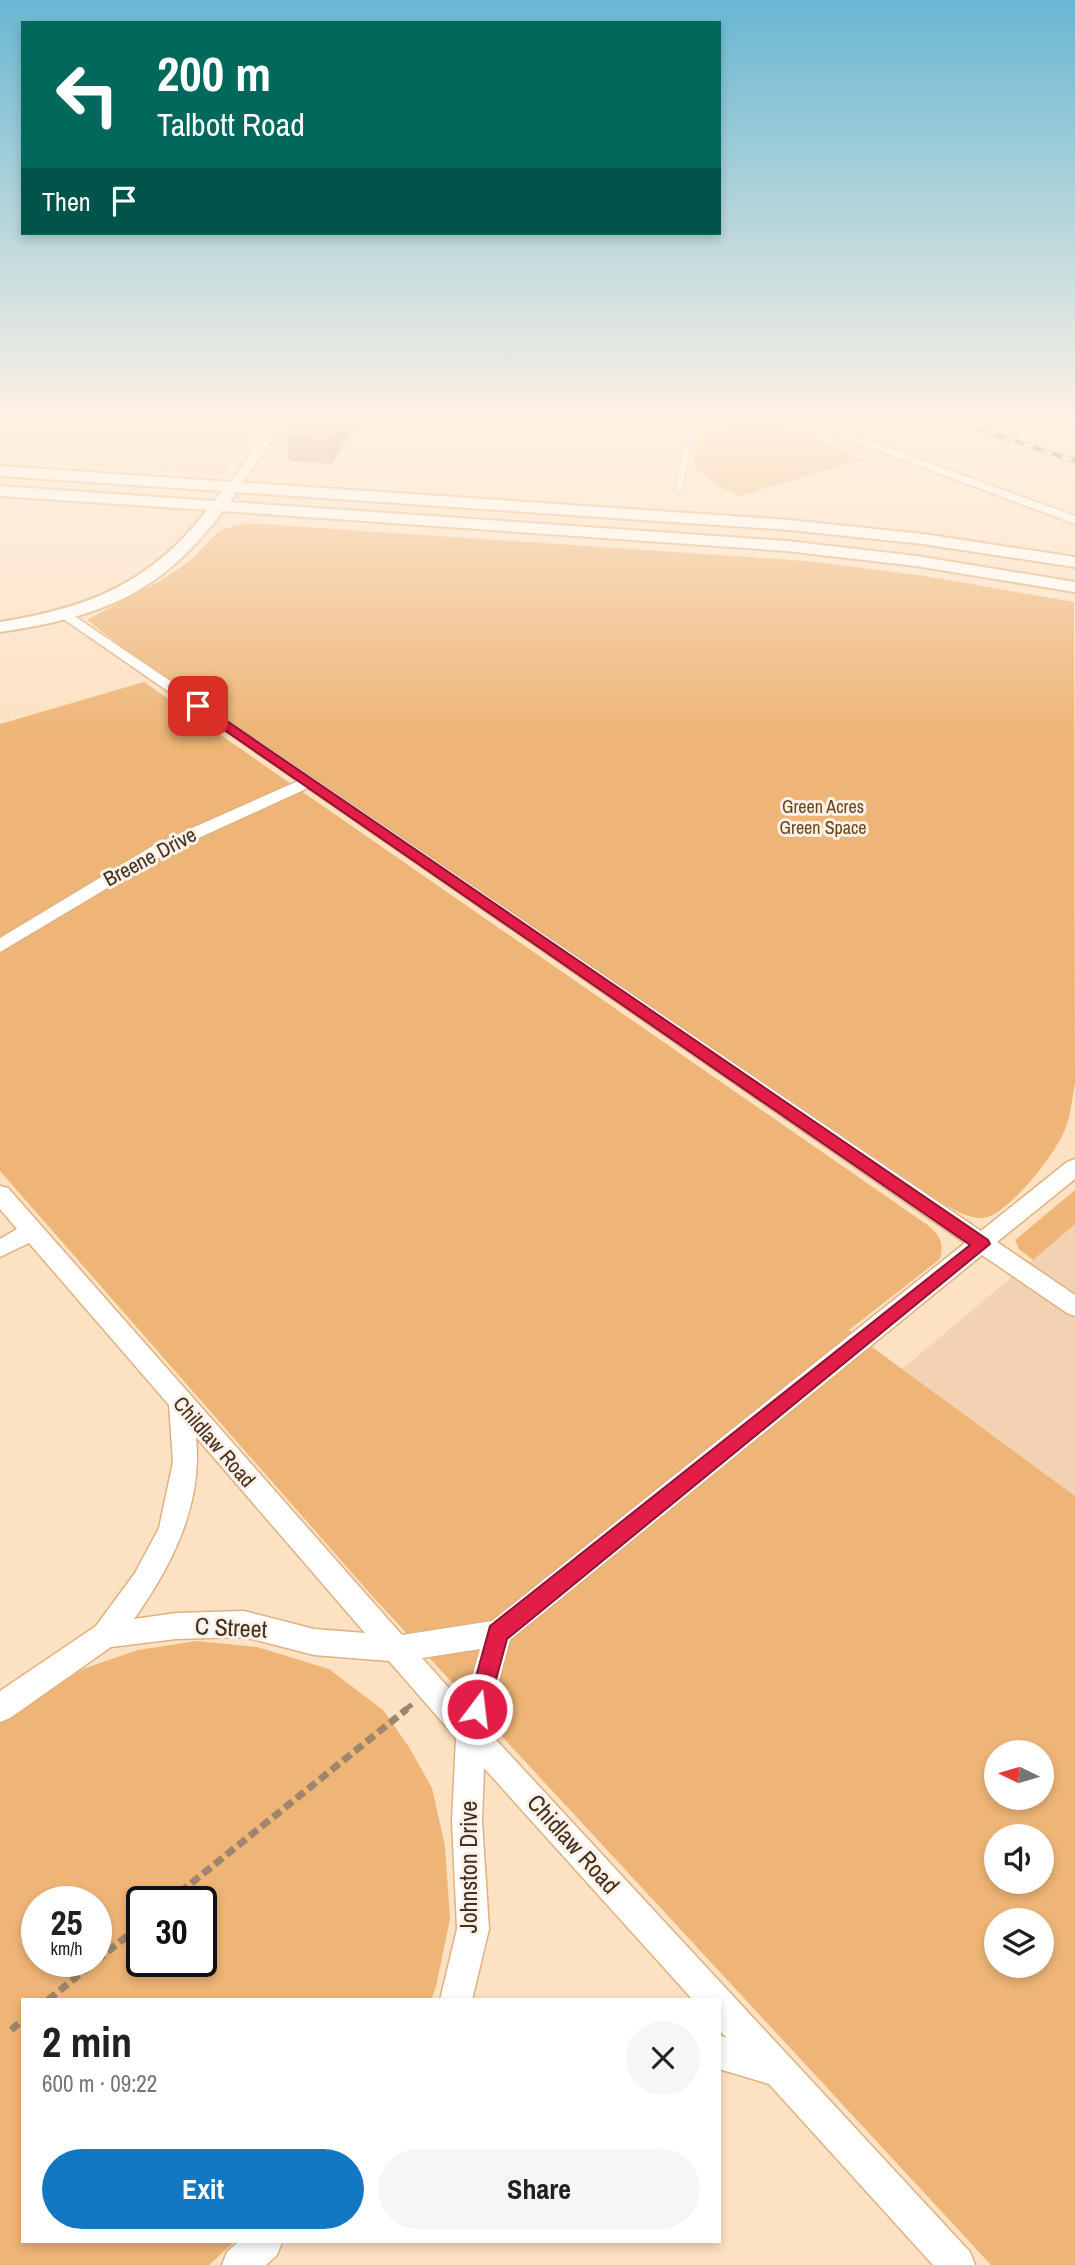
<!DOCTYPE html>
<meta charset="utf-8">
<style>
:root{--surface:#fff;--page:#f6f6f6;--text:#202124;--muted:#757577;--accent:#1378c3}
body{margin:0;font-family:"Archivo Narrow",sans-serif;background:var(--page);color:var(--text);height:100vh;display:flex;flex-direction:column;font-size:26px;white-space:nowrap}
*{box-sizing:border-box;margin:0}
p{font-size:23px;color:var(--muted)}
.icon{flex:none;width:38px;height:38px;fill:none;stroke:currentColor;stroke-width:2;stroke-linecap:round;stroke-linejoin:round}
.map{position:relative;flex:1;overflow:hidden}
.side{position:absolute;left:21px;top:1998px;width:700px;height:245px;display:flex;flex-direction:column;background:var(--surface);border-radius:0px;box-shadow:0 4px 10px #0003}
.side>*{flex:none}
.top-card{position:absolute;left:21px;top:21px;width:700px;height:214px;border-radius:0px;box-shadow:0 4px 10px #0003;background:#00695c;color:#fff;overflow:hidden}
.needle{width:46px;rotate:275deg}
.buttons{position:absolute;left:984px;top:1740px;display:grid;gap:14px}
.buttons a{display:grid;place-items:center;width:70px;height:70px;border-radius:50%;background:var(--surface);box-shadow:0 4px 10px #0003;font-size:35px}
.speed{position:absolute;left:21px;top:1886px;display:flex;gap:14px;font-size:35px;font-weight:700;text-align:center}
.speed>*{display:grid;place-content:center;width:91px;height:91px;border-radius:50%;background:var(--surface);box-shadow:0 4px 10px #0003;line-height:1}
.speed small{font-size:18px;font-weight:400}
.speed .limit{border:4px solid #111;border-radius:10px;background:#fff;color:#111}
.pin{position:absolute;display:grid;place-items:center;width:60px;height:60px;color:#fff;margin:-30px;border-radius:14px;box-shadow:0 4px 10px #0006}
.me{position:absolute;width:77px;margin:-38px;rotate:15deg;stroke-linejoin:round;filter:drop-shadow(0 0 5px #0008)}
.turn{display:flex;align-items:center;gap:24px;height:147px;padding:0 21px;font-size:32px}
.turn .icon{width:91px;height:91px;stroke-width:2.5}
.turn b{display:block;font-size:49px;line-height:60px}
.then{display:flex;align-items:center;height:66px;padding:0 21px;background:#0003;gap:14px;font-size:26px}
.round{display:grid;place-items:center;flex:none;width:74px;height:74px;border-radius:37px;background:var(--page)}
.head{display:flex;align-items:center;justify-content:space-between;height:119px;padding:0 21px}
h1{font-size:42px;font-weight:700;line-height:52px}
.action{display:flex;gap:14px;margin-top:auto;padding:14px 21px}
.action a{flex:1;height:80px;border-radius:42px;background:var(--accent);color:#fff;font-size:28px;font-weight:700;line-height:80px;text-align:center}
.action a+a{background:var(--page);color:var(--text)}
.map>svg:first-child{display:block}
.built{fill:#f2d2b2}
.green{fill:#eeb577;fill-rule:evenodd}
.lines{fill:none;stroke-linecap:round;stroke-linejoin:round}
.service-casing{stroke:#dfb17f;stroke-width:8}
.minor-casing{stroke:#dfb17f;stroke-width:3}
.tertiary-casing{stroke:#dfb17f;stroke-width:4}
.primary-casing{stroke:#fff;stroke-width:4}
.path-far2{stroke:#9d866d;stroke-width:2.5;stroke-dasharray:4.5 2;stroke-linecap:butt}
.path-far1{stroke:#9d866d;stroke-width:5;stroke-dasharray:9 4.5;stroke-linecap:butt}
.path{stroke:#9d866d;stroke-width:7;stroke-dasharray:10 5;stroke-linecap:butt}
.service{stroke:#fff;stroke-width:6}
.minor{fill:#fff;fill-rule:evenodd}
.tertiary{fill:#fff;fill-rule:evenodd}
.primary{fill:#d6bfeb;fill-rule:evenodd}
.rail-casing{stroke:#63503a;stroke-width:5}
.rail{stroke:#fbf1e8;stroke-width:3.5;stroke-dasharray:10;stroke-linecap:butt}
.wall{fill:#c89278}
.shaded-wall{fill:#a27761}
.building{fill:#e8aa8b;stroke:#a27761;stroke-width:2}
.route{fill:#e11d48;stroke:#92132f;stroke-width:2}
.labels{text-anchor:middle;stroke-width:6;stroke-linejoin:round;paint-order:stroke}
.far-park-label{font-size:18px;fill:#6a4415;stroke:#fbf1e8}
.street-label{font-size:21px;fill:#42301c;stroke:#fbf1e8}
.near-street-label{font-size:24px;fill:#42301c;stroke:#fbf1e8}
</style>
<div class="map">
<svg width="1075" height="2265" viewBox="0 0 1075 2265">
<rect width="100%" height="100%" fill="#fde1c3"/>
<g class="built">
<path d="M 0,419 L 264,419 L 223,474 L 0,459 Z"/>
<path d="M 1075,1224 L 1075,1496 L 901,1370 Z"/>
</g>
<g class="green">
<path d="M 736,419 L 782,419 L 860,460 L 739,496 L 716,485 L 693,466 C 698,438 709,430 736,419 Z"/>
<path d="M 245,523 L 807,561 L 925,576 L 1074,602 L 1075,1084 C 1072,1098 1071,1114 1066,1127 C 1058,1151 1009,1215 983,1218 C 970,1219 957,1211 947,1206 L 134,656 L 87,620 L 160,581 L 190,561 L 220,530 Z"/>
<path d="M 144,682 L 929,1226 C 941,1237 944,1244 940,1259 L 849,1330 L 1075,1496 L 1075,2265 L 991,2265 L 373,1597 L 0,1171 L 0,724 ZM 996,1752 L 1041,1752 L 1041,1797 L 996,1797 ZM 996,1836 L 1041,1836 L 1041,1881 L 996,1881 ZM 996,1920 L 1041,1920 L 1041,1965 L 996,1965 Z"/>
<path d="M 1075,1190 L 1075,1224 L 1033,1260 L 1019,1249 L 1015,1240 Z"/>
<path d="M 196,1641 L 257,1647 L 329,1669 L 383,1710 L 409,1747 L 432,1788 L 445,1846 L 450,1919 L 436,1987 L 431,2000 L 23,2000 L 23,2242 L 234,2242 L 209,2265 L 0,2265 L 0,1722 L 83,1669 L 138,1650 ZM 37,1902 L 96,1902 L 96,1962 L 37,1962 ZM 142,1902 L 201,1902 L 201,1962 L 142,1962 Z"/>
</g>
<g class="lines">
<g class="service-casing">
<path id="service" d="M 679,488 L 693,419"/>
</g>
<g class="minor-casing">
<g id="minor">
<path d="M 275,419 L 287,419 L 237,490 L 229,490 L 227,487 Z"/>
<path d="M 793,419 L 810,419 L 1075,516 L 1075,524 Z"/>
<path d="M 67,611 L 981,1231 L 1067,1162 L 1075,1159 L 1075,1179 L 997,1242 L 1075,1295 L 1075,1316 L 1067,1313 L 982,1255 L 510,1640 L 486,1729 L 970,2252 L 975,2265 L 933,2265 L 769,2084 L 719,2069 L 719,2035 L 727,2038 L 719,2030 L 719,2000 L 693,2000 L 484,1768 L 482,1821 L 489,1929 L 472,2000 L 440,2000 L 457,1929 L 452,1821 L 456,1738 L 389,1661 L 314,1655 L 244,1637 L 176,1639 L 111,1647 L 10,1718 L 0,1722 L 0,1691 L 96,1626 L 135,1573 L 159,1528 L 173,1462 L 169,1405 L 29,1243 L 0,1257 L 0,1239 L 17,1229 L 0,1209 L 0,1186 L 8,1188 L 402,1635 L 492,1621 L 965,1243 L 308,788 L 168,852 L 0,952 L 0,938 L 156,844 L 298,781 L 62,618 L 60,615 ZM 196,1437 L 365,1633 L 314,1629 L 244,1611 L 176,1613 L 134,1619 C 172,1566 203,1504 196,1437 ZM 480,1649 L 464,1705 L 422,1658 Z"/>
<path d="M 238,2242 L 282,2242 L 277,2255 L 266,2265 L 222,2265 L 227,2252 Z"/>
</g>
</g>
<g class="tertiary-casing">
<path id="tertiary" d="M 0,466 L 790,520 L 923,534 L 1075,557 L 1075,567 L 923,544 L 790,530 L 234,492 L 236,494 L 230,502 L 787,541 L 916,556 L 1075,582 L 1075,592 L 916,566 L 787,551 L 223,511 C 160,595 100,617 0,632 L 0,622 C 89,608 151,583 207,510 L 0,496 L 0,486 L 214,501 L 222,491 L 0,476 Z"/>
</g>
<g class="primary-casing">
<path id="primary" d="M 1038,419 L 1065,419 L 1075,422 L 1075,433 L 1041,423 Z"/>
</g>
<path class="path-far2" d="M 995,419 L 1034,432"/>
<path class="path-far1" d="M 405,1710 L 415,1702"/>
<g class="path">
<path d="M 168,1902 L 407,1709"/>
<path d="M 96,1961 L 142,1924"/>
<path d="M 48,2000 L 95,1962"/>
<path d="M 11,2030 L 23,2020"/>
</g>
<use href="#service" class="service"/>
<use href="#minor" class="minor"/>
<use href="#tertiary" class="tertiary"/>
<use href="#primary" class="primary"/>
<g class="rail-casing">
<path id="rail" d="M 948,419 L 1075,461"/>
</g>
<use href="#rail" class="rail"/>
</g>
<path class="wall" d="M 300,419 L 384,419 L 379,427 L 355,426 L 331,464 L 289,461 L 287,438 Z"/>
<g class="shaded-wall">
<path d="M 343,419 L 354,419 L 355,426 L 331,464 L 329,441 Z"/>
<path d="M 378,419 L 384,419 L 379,427 Z"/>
</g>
<path class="building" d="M 300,419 L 343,419 L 329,441 L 287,438 Z"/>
<linearGradient id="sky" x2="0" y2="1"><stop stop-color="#68b7d2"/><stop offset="0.57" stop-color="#fef2e4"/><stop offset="1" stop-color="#fef2e4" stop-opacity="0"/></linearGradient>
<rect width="1075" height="736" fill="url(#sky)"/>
<path class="route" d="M 194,704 L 202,704 L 988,1240 L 990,1244 L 507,1639 L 488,1709 L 485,1716 L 477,1719 L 470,1716 L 467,1709 L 490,1626 L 970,1245 L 194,709 Z"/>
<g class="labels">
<g class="far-park-label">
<text x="823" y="813">Green Acres<tspan x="823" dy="21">Green Space</tspan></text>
</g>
<g class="street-label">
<text transform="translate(150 857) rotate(-28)" y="7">Breene Drive</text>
<text transform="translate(214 1442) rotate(49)" y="7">Childlaw Road</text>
</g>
<g class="near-street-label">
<text transform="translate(231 1628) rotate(3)" y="8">C Street</text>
<text transform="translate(573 1844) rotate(48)" y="8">Chidlaw Road</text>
<text transform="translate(469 1867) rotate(-90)" y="8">Johnston Drive</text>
</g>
</g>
</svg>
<div class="buttons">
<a><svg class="needle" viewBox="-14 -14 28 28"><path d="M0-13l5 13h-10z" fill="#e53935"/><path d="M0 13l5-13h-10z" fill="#757577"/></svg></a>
<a><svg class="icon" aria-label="sound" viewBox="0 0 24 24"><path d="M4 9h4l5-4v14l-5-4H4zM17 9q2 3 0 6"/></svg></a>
<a><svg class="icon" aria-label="layers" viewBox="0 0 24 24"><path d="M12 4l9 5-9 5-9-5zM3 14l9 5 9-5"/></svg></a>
</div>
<div class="speed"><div>25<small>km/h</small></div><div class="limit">30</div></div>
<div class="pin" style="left:198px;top:706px;background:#d93025"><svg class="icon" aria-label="arrive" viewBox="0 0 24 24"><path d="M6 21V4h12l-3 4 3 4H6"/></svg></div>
<svg class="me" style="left:477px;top:1709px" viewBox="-20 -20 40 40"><circle r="17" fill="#e11d48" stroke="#fff" stroke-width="3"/><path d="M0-11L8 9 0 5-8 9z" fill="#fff"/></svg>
<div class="top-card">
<div class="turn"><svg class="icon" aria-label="left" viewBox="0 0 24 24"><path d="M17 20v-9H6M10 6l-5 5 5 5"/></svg><div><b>200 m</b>Talbott Road</div></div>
<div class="then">Then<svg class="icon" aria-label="arrive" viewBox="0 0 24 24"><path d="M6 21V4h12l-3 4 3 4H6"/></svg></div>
</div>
<section class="side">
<div class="head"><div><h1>2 min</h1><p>600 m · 09:22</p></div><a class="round"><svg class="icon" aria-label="close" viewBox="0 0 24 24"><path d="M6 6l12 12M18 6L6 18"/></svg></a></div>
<div class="action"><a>Exit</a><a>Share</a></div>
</section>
</div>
